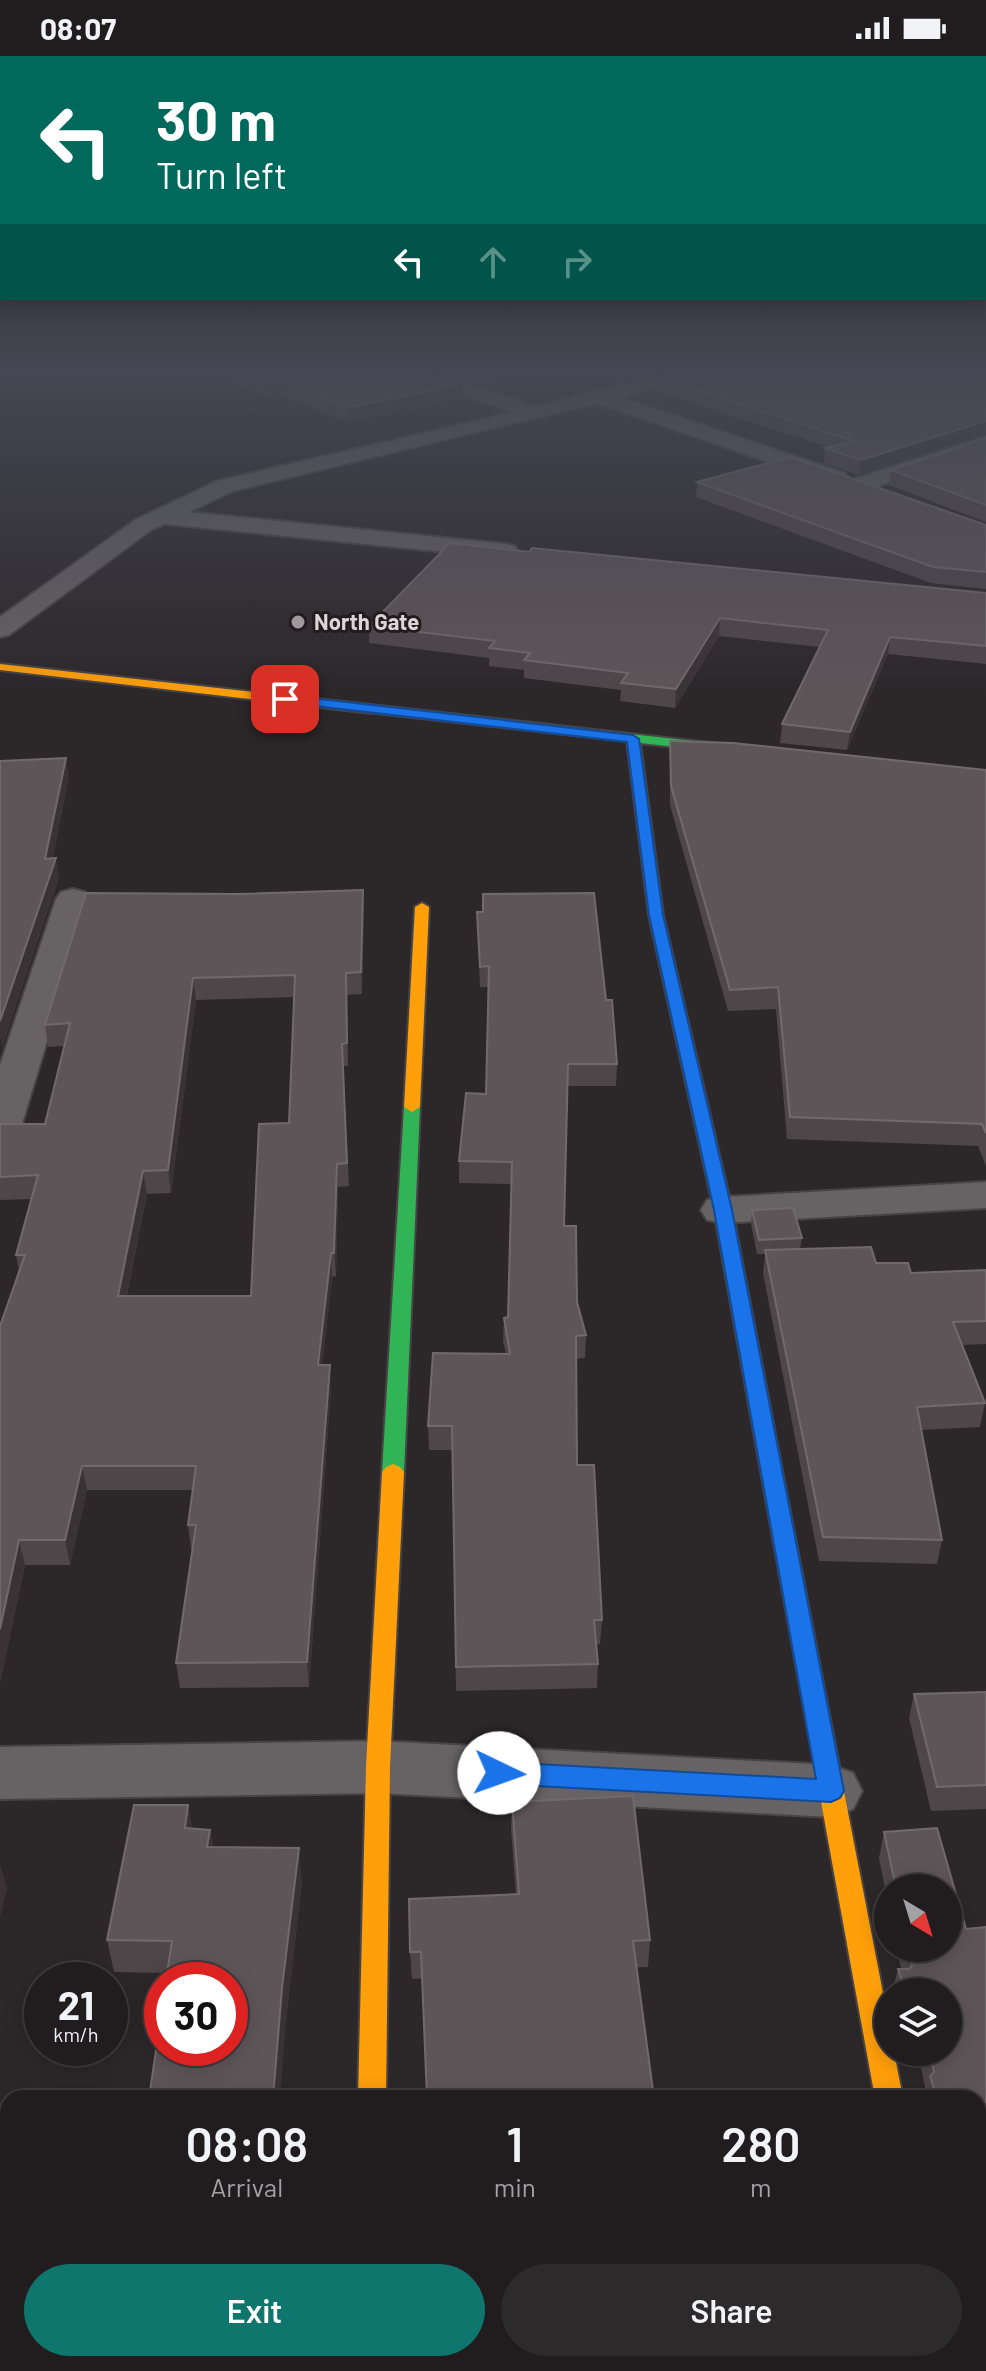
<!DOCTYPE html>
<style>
:root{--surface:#211d1f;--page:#2d2a2c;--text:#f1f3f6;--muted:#a2a2a4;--line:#3e3b3d;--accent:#0f766e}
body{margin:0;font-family:Barlow,sans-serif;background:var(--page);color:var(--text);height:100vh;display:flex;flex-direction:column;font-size:30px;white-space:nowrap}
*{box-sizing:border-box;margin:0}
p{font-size:26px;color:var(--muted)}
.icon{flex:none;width:44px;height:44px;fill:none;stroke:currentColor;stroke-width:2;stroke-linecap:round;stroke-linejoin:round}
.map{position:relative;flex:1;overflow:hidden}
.drawer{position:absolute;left:0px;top:2034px;width:986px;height:282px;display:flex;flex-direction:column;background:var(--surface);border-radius:24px 24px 0 0;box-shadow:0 4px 20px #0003,0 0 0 2px var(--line)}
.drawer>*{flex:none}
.hud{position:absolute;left:0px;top:0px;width:986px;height:244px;box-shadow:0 4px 20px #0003,0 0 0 2px var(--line);background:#00695c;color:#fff;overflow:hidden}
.needle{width:52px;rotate:142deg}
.controls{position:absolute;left:874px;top:1818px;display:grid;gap:16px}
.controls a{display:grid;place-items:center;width:88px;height:88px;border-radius:50%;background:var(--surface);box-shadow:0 4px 20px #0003,0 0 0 2px var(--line);font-size:40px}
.speed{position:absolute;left:24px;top:1906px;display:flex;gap:16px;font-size:40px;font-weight:700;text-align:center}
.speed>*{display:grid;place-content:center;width:104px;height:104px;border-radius:50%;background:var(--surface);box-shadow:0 4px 20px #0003,0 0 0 2px var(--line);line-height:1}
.speed small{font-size:20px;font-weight:400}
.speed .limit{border:12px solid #d22;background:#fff;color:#111}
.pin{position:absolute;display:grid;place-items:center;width:68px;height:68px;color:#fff;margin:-34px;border-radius:16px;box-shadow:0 4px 12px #0006}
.me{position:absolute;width:88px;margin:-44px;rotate:93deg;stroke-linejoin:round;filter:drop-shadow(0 0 6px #0008)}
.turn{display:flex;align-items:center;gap:28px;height:168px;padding:0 24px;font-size:36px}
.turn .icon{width:104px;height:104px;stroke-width:2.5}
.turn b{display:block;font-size:56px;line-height:68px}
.lanes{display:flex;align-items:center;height:76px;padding:0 24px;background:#0003;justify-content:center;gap:40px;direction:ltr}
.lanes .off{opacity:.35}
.eta{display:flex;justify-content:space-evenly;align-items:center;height:136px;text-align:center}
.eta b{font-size:48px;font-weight:600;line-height:56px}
.primary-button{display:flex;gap:16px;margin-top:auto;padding:16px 24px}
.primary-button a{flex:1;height:92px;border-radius:48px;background:var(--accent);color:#fff;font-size:32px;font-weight:600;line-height:92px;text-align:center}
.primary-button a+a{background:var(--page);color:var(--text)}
.status{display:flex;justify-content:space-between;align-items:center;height:56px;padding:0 40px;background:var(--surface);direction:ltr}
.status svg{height:22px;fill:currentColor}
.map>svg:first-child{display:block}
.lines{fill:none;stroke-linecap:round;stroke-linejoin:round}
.street-casing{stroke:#484445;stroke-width:4}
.fast-casing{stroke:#484445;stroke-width:4}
.slow-casing{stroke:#484445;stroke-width:4}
.street{fill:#676364;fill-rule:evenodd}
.fast{fill:#30b455;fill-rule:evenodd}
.slow{fill:#ff9f0a;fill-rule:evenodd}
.wall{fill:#4f4649;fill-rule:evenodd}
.shaded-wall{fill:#3a3336}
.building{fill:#5e5558;stroke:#716a6c;stroke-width:2;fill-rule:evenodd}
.route{fill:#1a73e8;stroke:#114b97;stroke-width:2}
.poi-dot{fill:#9e999a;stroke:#231c1f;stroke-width:3}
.labels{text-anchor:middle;stroke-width:6;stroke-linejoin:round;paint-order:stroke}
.far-poi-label{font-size:22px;font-weight:bold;fill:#dbd6d7;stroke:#231c1f;text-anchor:start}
</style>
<div class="status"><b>08:07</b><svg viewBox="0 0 49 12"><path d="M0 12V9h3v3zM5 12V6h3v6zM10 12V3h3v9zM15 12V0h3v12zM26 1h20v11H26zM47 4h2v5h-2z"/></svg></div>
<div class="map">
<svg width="986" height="2315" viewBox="0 0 986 2315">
<rect width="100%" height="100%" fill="#2c2729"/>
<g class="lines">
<g class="street-casing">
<g id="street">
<path d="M 409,317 L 437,317 L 537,351 L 664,317 L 696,317 L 694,321 L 619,341 L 845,417 L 848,422 L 845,427 L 829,427 L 597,347 L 233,435 L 189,456 L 506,488 L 515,490 L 518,495 L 515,500 L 506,502 L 165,468 L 151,474 L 9,579 L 0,581 L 0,561 L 135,464 L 217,425 L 514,356 L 411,321 Z"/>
<path d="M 986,380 L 986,393 L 867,434 L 851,434 L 848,429 L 851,424 Z"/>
<path d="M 73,833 L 85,836 L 90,843 L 21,1071 L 15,1080 L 0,1083 L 0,1009 L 56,843 L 61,836 Z"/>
<path d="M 986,1126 L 986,1152 L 723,1167 L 707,1164 L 701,1154 L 707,1144 L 723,1141 Z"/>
<path d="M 378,1685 L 831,1709 L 853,1717 L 862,1735 L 853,1753 L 831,1761 L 378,1737 L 0,1743 L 0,1691 Z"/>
<rect x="329" y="2308" width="78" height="7"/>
<path d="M 899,2308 L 977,2308 L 979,2315 L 901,2315 Z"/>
</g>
</g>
<g class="fast-casing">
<g id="fast">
<path d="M 371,649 L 729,689 L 735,693 L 729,697 L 640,687 L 663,859 L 732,1154 L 795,1482 L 792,1488 L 784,1490 L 776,1488 L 773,1482 L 714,1154 L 649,859 L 627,685 L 367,656 L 367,650 Z"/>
<path d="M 412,1046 L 420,1051 L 404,1416 L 400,1421 L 386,1421 L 382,1416 L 404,1051 Z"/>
</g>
</g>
<g class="slow-casing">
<g id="slow">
<path d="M 0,608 L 371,649 L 377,653 L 371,657 L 0,614 Z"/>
<path d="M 422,847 L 429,851 L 420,1051 L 412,1056 L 404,1051 L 415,851 Z"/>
<path d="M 393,1408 L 400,1411 L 404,1416 L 390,1711 L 386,2042 L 358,2042 L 366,1711 L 382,1416 L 386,1411 Z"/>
<path d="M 784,1474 L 792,1476 L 795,1482 L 888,1963 L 888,1996 L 894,1996 L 903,2042 L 875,2042 L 773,1482 L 776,1476 Z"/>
</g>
</g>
<use href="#street" class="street"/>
<use href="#fast" class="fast"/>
<use href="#slow" class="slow"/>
</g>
<g class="wall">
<path d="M 210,317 L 430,317 L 462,342 L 347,366 L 281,340 L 270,342 Z"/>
<path d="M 447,317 L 578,317 L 497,334 Z"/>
<path d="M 600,317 L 652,317 L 624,325 Z"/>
<path d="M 986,317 L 859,419 L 824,407 L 825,392 L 828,391 L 654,335 L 655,321 Z"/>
<path d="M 986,382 L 986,466 L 889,429 L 891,414 Z"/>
<path d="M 697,426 L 986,469 L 986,533 L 931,527 L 696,441 Z"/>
<path d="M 529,496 L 986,537 L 986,608 L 888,598 L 847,694 L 780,687 L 782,668 L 820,591 L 719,580 L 675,652 L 620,645 L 621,634 L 524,622 L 524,614 L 489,610 L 489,602 L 369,587 L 369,570 Z"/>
<path d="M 670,685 L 986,714 L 986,1110 L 978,1090 L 787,1083 L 776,953 L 728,955 L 670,749 Z"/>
<path d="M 364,855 L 362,938 L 347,939 L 348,1010 L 343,1010 L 349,1130 L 338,1131 L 336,1220 L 332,1221 L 322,1309 L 331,1333 L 309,1631 L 180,1632 L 176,1607 L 193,1493 L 191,1493 L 188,1469 L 193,1434 L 87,1434 L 70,1509 L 25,1509 L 0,1627 L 19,1214 L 16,1199 L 32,1143 L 0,1144 L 0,1068 L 45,1068 L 64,990 L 48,991 L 45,969 ZM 294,941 L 289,1067 L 251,1240 L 127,1240 L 147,1138 L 171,1137 L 196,944 Z"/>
<path d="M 477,856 L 606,944 L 617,1008 L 616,1030 L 568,1030 L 564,1170 L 577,1246 L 586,1279 L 585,1302 L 576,1303 L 577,1409 L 602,1564 L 600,1588 L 596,1588 L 598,1608 L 597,1632 L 456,1635 L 452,1394 L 429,1394 L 428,1370 L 506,1298 L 503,1285 L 504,1262 L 508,1261 L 511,1128 L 459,1127 L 459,1105 L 486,1038 L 488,931 L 480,931 Z"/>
<path d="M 752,1154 L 802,1182 L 800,1193 L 876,1207 L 911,1217 L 986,1214 L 986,1288 L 962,1289 L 985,1347 L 980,1371 L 921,1374 L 942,1484 L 937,1508 L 819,1505 L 763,1217 L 765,1198 L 757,1198 L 751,1168 Z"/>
<path d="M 986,1636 L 986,1753 L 931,1755 L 909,1662 L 914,1638 Z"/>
<path d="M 512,1746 L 650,1884 L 648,1911 L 412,1923 L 410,1896 L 516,1838 L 511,1773 Z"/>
<path d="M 188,1749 L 192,1773 L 210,1774 L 213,1791 L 302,1825 L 286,1964 L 167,1917 L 114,1916 L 107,1884 Z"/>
<path d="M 937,1772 L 966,1873 L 986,1871 L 986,2102 L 978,2103 L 978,2042 L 924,2042 L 926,2036 L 918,1996 L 948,1996 L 948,1936 L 892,1936 L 898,1913 L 901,1913 L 897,1892 L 948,1892 L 948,1832 L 888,1832 L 888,1848 L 879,1802 L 884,1776 Z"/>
</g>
<g class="shaded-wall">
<path d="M 515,317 L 578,317 L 497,334 L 497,321 Z"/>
<path d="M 624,317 L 652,317 L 624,325 Z"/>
<path d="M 280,326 L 281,340 L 270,342 L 269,328 Z"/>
<path d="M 462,328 L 462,342 L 347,366 L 346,352 Z"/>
<path d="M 986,365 L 986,378 L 859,419 L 861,404 Z"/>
<path d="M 720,562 L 719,580 L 675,652 L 676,633 Z"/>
<path d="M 890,581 L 888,598 L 847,694 L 850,676 Z"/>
<path d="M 66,702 L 69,722 L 49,823 L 45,803 Z"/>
<path d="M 56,802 L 59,823 L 2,993 L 0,982 L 0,965 Z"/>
<path d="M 363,834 L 364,855 L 362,938 L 361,916 Z"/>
<path d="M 193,922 L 196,944 L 171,1137 L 168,1114 Z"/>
<path d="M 337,1108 L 338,1131 L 336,1220 L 334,1197 Z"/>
<path d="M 143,1115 L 147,1138 L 122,1264 L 118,1240 Z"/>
<path d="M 331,1197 L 332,1221 L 320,1333 L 318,1309 Z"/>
<path d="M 330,1309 L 331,1333 L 309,1631 L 307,1606 Z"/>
<path d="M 82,1410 L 87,1434 L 70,1509 L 65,1484 Z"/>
<path d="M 19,1484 L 25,1509 L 0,1627 L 0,1573 Z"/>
<path d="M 188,1749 L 193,1782 L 185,1772 Z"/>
<path d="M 210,1774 L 215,1806 L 207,1791 Z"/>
<path d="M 299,1792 L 302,1825 L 286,1964 L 280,2042 L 273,2042 L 282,1932 Z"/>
<path d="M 0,1808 L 7,1832 L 0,1862 Z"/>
<path d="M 249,2308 L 256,2308 L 255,2315 L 248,2315 Z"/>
</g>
<g class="building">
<path d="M 242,317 L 430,317 L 462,328 L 346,352 L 280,326 L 269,328 Z"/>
<path d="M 486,317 L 515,317 L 497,321 Z"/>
<path d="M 670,317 L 986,317 L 986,365 L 861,404 L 825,392 L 854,385 L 655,321 Z"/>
<path d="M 986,382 L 986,449 L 891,414 Z"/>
<path d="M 790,401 L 986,469 L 986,516 L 933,511 L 697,426 Z"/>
<path d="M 450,487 L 529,496 L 532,492 L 986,537 L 986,590 L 890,581 L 850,676 L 782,668 L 828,574 L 720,562 L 676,633 L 621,627 L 628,617 L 524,604 L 530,597 L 489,592 L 495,585 L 369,570 Z"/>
<path d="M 670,685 L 733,687 L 986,714 L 986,1077 L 982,1068 L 790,1061 L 778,931 L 730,934 L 671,730 Z"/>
<path d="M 66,702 L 45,803 L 56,802 L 0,965 L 0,705 Z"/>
<path d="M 363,834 L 361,916 L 346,917 L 347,987 L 342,988 L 347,1107 L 337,1108 L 334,1197 L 331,1197 L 318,1309 L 330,1309 L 307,1606 L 176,1607 L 196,1469 L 188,1469 L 196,1410 L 82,1410 L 65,1484 L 19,1484 L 0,1573 L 0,1270 L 25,1199 L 16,1199 L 38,1119 L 0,1121 L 0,1068 L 45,1068 L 70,967 L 45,969 L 86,837 L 238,838 ZM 295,919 L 289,1067 L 259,1068 L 251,1240 L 118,1240 L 143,1115 L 168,1114 L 193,922 Z"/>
<path d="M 594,837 L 606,944 L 612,944 L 617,1008 L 568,1008 L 564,1170 L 576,1170 L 577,1246 L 586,1279 L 576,1280 L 577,1409 L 594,1409 L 602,1564 L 594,1564 L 598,1608 L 456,1611 L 452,1370 L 428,1370 L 433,1297 L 510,1298 L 504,1262 L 508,1261 L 512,1106 L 459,1105 L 466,1037 L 486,1038 L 489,910 L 480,911 L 477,856 L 483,856 L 483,838 Z"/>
<path d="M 793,1152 L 802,1182 L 759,1184 L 752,1154 Z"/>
<path d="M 871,1191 L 876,1207 L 908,1207 L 911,1217 L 986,1214 L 986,1265 L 953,1266 L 985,1347 L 917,1351 L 942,1484 L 823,1481 L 765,1194 Z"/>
<path d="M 986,1636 L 986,1729 L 937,1731 L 914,1638 Z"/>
<path d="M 633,1740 L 650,1884 L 633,1885 L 654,2042 L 427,2042 L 421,1896 L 410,1896 L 409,1843 L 519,1838 L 512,1746 Z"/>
<path d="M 134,1749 L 188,1749 L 185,1772 L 210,1774 L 207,1791 L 299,1792 L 282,1932 L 273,2042 L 149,2042 L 162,1953 L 162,1992 L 230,1992 L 230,1924 L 166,1924 L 172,1885 L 107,1884 Z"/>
<path d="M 937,1772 L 966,1873 L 986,1871 L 986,2079 L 978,2080 L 978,2042 L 937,2042 L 930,2020 L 934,2016 L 930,1996 L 948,1996 L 948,1936 L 905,1936 L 898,1913 L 909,1913 L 912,1910 L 909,1892 L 948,1892 L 948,1832 L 896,1832 L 884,1776 Z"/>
<path d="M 41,2308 L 249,2308 L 248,2315 L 40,2315 Z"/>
<rect x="534" y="2308" width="140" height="7"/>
</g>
<linearGradient id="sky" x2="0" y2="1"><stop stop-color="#181517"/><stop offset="0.49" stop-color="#454754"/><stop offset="1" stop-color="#454754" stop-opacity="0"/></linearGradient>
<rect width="986" height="641" fill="url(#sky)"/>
<path class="route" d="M 285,639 L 633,679 L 639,683 L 663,859 L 732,1154 L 844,1735 L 840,1742 L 831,1746 L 499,1728 L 490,1725 L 486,1717 L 490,1709 L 499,1706 L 816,1723 L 714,1154 L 649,859 L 627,686 L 280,646 L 280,640 Z"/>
<circle class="poi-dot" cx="298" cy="566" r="8"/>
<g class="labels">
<g class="far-poi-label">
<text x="314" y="574">North Gate</text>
</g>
</g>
</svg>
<div class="controls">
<a><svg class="needle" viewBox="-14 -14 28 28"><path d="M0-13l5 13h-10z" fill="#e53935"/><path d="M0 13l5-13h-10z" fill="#a2a2a4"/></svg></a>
<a><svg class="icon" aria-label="layers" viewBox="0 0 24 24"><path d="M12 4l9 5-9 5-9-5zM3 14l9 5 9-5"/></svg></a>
</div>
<div class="speed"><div>21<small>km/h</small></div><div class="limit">30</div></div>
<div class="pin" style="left:285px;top:643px;background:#d93025"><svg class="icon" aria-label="arrive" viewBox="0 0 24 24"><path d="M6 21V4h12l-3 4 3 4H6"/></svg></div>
<svg class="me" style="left:499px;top:1717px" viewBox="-20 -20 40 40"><circle r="19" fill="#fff"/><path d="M0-13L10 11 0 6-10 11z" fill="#1a73e8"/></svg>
<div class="hud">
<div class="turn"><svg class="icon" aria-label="left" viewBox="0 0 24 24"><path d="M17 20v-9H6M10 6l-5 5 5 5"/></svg><div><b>30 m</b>Turn left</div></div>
<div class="lanes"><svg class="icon" aria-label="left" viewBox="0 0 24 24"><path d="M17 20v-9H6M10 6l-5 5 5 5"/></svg><svg class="icon off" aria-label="ahead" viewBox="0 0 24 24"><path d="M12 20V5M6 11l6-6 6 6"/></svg><svg class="icon off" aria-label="right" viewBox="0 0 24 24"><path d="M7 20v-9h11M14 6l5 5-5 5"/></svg></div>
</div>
<section class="drawer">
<div class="eta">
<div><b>08:08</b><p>Arrival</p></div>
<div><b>1</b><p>min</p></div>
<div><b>280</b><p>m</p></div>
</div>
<div class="primary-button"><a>Exit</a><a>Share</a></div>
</section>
</div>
